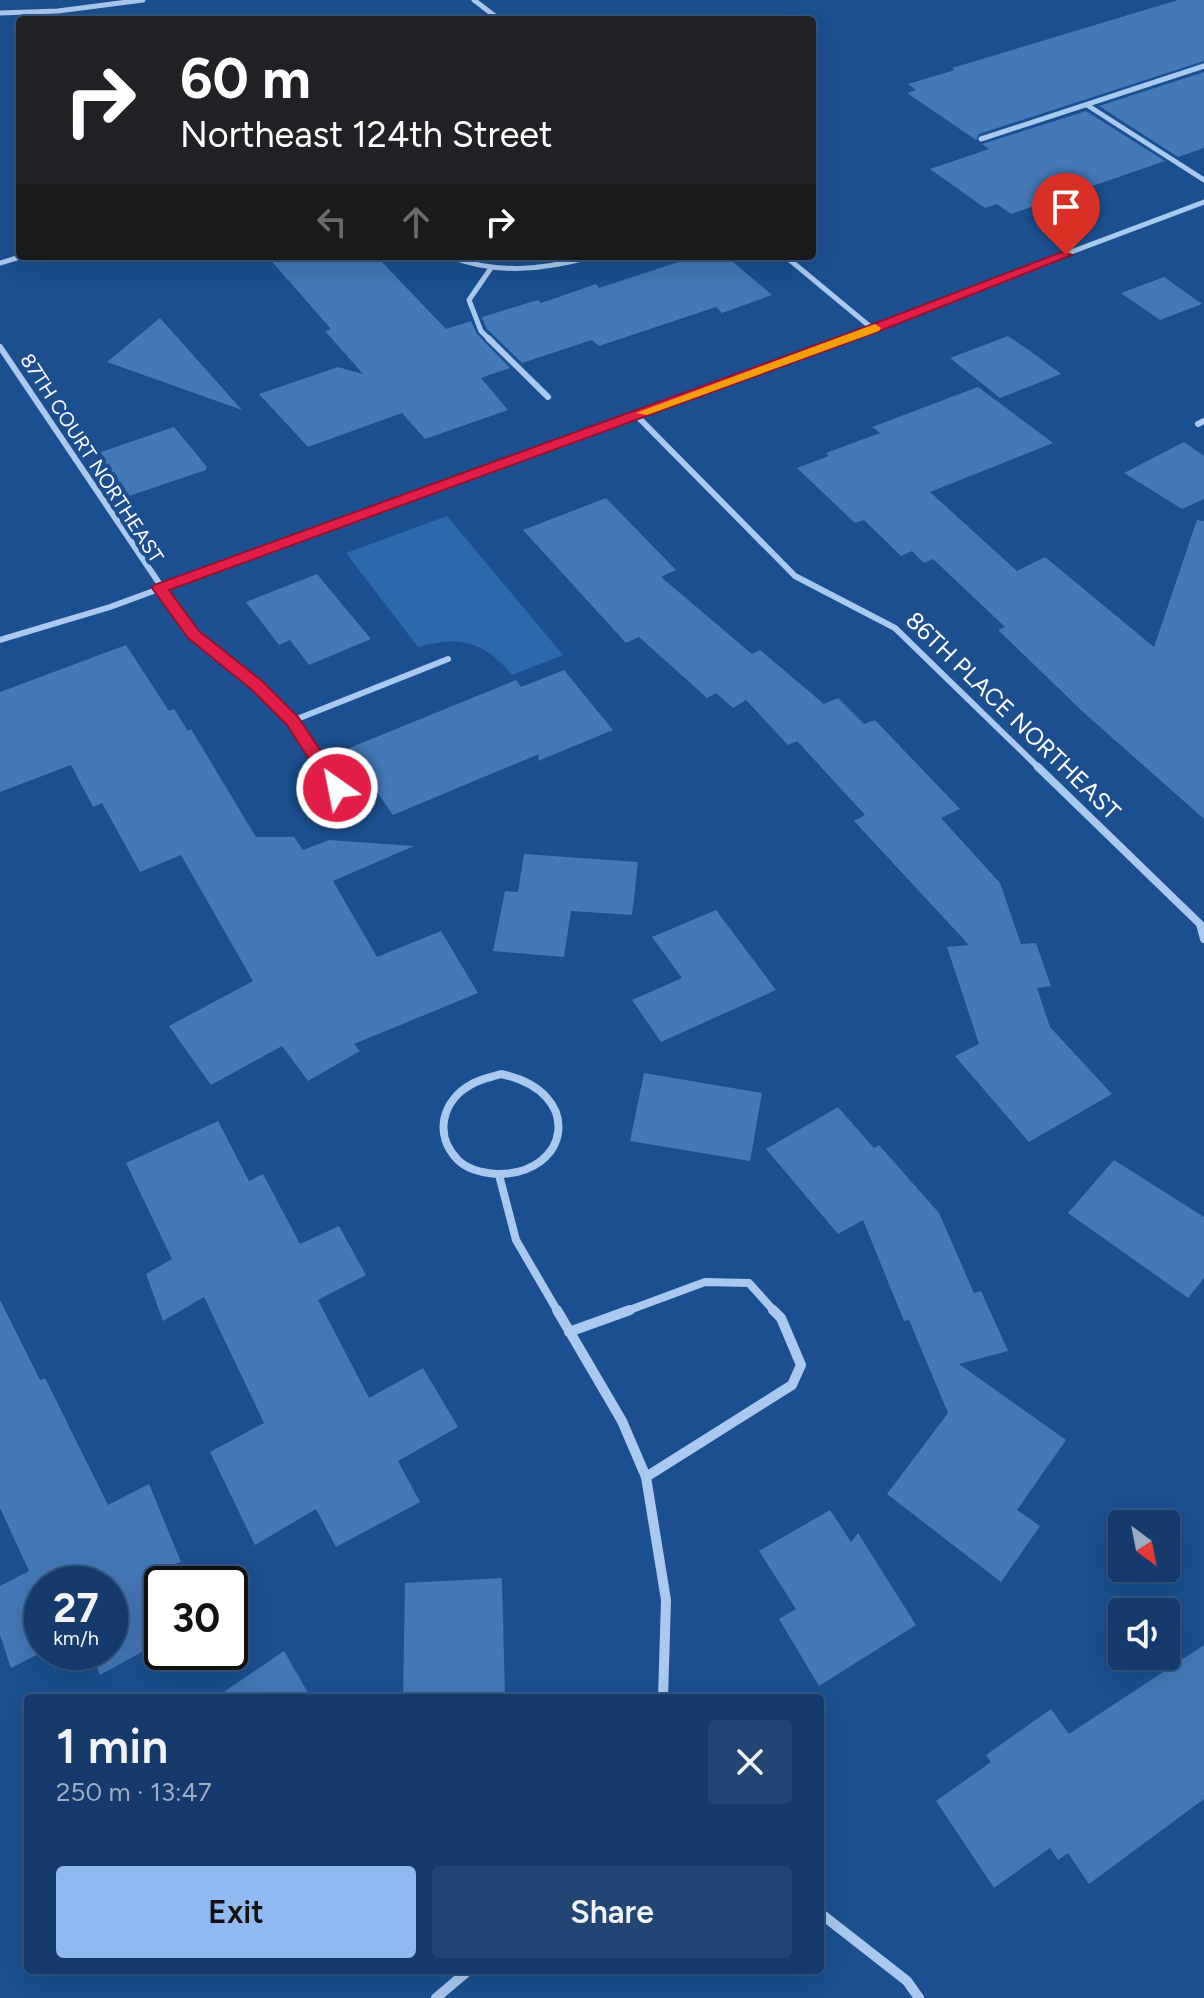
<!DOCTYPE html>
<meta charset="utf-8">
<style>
:root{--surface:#143b6b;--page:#214673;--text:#f1f3f6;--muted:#9dadc1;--line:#33557e;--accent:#90b9f0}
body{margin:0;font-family:Figtree,sans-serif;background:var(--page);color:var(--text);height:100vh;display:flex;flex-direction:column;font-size:30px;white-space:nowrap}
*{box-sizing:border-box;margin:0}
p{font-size:26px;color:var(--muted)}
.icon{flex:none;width:44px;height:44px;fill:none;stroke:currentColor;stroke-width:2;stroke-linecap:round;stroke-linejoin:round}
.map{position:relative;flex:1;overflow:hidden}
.sheet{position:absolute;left:24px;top:1694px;width:800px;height:280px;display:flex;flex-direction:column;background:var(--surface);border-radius:8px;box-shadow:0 8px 32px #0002,0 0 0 2px var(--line)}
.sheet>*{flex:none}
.banner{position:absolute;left:16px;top:16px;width:800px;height:244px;border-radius:8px;box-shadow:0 8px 32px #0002,0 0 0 2px var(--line);background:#202124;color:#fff;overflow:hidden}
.needle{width:52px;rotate:148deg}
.fabs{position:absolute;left:1108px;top:1510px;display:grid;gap:16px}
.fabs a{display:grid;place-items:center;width:72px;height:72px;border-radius:8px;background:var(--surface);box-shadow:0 8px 32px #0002,0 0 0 2px var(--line);font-size:40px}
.speed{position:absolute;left:24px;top:1566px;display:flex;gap:16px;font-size:40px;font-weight:700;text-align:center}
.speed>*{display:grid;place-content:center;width:104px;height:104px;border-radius:50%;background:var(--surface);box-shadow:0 8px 32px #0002,0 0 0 2px var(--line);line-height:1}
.speed small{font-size:20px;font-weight:400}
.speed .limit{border:4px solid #111;border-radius:12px;background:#fff;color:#111}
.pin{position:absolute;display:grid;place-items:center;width:68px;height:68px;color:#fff;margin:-82px -34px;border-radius:50% 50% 50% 0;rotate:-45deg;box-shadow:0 0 8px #0007}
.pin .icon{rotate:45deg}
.me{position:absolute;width:88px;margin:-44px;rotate:327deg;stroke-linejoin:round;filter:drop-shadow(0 0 6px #0008)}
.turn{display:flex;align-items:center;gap:28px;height:168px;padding:0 32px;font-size:36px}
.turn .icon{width:104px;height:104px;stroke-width:2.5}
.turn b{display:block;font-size:56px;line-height:68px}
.lanes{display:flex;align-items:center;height:76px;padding:0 32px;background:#0003;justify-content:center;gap:40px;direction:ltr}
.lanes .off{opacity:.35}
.round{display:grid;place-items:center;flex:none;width:84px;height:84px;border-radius:8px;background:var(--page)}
.summary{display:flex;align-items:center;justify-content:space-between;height:136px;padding:0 32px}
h1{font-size:48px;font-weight:600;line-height:60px}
.primary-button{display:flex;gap:16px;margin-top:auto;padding:16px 32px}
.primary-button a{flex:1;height:92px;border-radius:8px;background:var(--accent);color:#111;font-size:32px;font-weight:600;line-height:92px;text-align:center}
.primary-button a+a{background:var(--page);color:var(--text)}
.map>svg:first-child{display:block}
.green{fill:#2e69ad}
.building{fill:#4478b7}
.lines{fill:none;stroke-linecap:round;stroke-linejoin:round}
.street-far3{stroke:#a9c9ee;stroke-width:5}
.street-far2{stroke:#a9c9ee;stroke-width:6}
.street-far1{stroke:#a9c9ee;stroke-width:8}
.street{stroke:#a9c9ee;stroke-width:10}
.route{fill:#e11d48;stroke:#92132f;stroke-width:2}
.slow{fill:#f59e0b}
.labels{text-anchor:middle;stroke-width:8;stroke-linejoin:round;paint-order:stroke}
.far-street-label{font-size:20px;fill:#fff;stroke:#1b4f8f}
.street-label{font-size:24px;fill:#fff;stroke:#1b4f8f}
</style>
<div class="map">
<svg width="1204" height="1998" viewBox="0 0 1204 1998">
<rect width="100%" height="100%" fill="#1b4f8f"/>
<path class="green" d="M 447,516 L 563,655 L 512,675 C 485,642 460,635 418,647 L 346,553 Z"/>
<g class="building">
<path d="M 1178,0 L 1204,0 L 1204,61 L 979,134 L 976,140 L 907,93 L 916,90 L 908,84 L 955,70 L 952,68 Z"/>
<path d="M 1204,72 L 1204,148 L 1178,157 L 1099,106 Z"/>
<path d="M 1086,111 L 1165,161 L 1011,214 L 997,204 L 985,208 L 930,169 L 989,149 L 982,144 Z"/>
<path d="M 267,256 L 376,256 L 446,329 L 471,321 L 477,334 L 510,368 L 481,378 L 508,410 L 425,439 L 402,413 L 308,447 L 259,394 L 338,367 L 363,374 L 325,331 L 331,329 Z"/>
<path d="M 697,256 L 726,256 L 772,295 L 722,313 L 716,307 L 599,346 L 592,340 L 522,363 L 486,328 L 482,317 L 538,300 L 541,303 L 596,284 L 599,288 Z"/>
<path d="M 1164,277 L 1202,304 L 1160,320 L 1121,293 Z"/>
<path d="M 160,318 L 242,410 L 107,362 Z"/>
<path d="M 1008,336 L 1030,351 L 1061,374 L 1000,398 L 950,358 Z"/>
<path d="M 978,387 L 1053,443 L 930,492 L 1017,571 L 1045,557 L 1154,647 L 1197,520 L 1204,521 L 1204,819 L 1082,711 L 998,630 L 1005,627 L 933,559 L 924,563 L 912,551 L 901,556 L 864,520 L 855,523 L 797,468 L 829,456 L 826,453 L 880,433 L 872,427 Z"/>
<path d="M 174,427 L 207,467 L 206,470 L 129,496 L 98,453 Z"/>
<path d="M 1184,442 L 1204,456 L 1204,499 L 1182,509 L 1124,473 Z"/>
<path d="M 606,498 L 676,570 L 661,577 L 752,654 L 760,650 L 824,704 L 838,698 L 864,724 L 875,720 L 960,809 L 941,818 L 1000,883 L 1021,944 L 1036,943 L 1051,986 L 1037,988 L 1050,1027 L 1112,1094 L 1029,1142 L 955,1056 L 979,1044 L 947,947 L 969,945 L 854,821 L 865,815 L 797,741 L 788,745 L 746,700 L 733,708 L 716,693 L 707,698 L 639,637 L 626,643 L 523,530 Z"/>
<path d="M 317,574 L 371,639 L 309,665 L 290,640 L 279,645 L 246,602 Z"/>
<path d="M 126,645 L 169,711 L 174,709 L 188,731 L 191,729 L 256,837 L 294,837 L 303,850 L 329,840 L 414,846 L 333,881 L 377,957 L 441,931 L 478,993 L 354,1044 L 360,1051 L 308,1081 L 282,1046 L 211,1085 L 169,1026 L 253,981 L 181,855 L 140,872 L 102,803 L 93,807 L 71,765 L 0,792 L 0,692 Z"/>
<path d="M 564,670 L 613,730 L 538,761 L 539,754 L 393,815 L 347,749 L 516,680 L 521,687 Z"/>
<path d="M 524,854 L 638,862 L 632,915 L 571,911 L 564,957 L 493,951 L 505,891 L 518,892 Z"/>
<path d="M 716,910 L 776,990 L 661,1042 L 632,1000 L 682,978 L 652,937 Z"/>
<path d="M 644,1073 L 762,1093 L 750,1161 L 630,1141 Z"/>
<path d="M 838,1107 L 874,1148 L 879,1145 L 939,1213 L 974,1293 L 981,1291 L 1008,1351 L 959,1364 L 1066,1440 L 1017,1510 L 1040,1526 L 1001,1582 L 887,1494 L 948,1413 L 909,1320 L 904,1321 L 863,1220 L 838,1234 L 766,1149 Z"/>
<path d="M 218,1121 L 249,1181 L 263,1174 L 300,1244 L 339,1226 L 366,1275 L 318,1300 L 369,1398 L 423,1368 L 458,1427 L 398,1461 L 420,1502 L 336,1547 L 316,1509 L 255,1545 L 210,1452 L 264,1423 L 204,1297 L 163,1321 L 146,1274 L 172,1259 L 126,1163 Z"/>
<path d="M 1114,1160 L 1204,1217 L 1204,1278 L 1188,1298 L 1068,1213 Z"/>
<path d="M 0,1300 L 40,1380 L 45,1378 L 108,1505 L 149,1484 L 181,1562 L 171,1565 L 179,1584 L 162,1584 L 162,1641 L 100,1675 L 91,1652 L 110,1652 L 110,1584 L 42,1584 L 42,1652 L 11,1668 L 0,1635 L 0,1586 L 29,1571 L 0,1508 Z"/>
<path d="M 830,1510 L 851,1542 L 858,1533 L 916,1625 L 819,1686 L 779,1619 L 796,1609 L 759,1551 Z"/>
<path d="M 502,1578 L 505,1698 L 403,1698 L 405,1583 Z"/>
<path d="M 1204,1645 L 1204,1799 L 1089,1884 L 1068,1853 L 1058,1860 L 1050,1848 L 994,1888 L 936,1801 L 991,1762 L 986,1755 L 1051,1709 L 1069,1734 Z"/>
<path d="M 284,1651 L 311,1698 L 215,1698 Z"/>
</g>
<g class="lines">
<g class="street-far3">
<path d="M 474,0 L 500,20"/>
<path d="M 0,13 L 58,11 L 143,0"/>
<path d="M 1087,105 L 1204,180"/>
<path d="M 981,139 L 1204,66"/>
<path d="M 448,256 C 497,275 543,270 593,256"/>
<path d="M 785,256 L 873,329"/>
<path d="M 0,263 L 23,256"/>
<path d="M 490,340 L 481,331 L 469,300 L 491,268"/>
<path d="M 837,340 L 1204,202"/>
</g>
<g class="street-far2">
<path d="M 488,338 L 548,397"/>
<path d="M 0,347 L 194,635 L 256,685 L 292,721 L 324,769"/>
<path d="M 636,415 L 795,576 L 895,628 L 1040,769"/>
<path d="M 1198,424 L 1204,421"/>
<path d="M 0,640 L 110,607 L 842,338"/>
<path d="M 292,721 L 448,659"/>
</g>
<g class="street-far1">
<path d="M 323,767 L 337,788"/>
<path d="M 1038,767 L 1200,924 L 1204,939"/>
<path d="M 501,1074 C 586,1092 570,1175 497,1174 C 483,1173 468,1170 458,1160 C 433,1135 442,1100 472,1084 C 480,1079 492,1077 501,1074 Z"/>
<path d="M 499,1175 L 516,1240 L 558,1312"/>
<path d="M 624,1312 L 705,1282 L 749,1283 L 775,1312"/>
</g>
<g class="street">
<path d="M 557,1310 L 622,1421 L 646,1477 L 666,1600 L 663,1698"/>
<path d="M 569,1332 L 630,1310"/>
<path d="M 646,1477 L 792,1385 L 801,1365 L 781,1318 L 773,1310"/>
<path d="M 820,1913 L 907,1981 L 919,1998"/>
<path d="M 436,1998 L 469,1970"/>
</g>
</g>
<path class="route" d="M 1062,252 L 1072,255 L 877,332 L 169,590 L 199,631 L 262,681 L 298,717 L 343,784 L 345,788 L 343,793 L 331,793 L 287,725 L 251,689 L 188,638 L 152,588 L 154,585 L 868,326 Z"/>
<path class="slow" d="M 875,324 L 881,328 L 879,331 L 647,415 L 636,413 Z"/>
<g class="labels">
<g class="far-street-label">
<text transform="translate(92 458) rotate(57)" y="7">87TH COURT NORTHEAST</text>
</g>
<g class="street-label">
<text transform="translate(1013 716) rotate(44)" y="8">86TH PLACE NORTHEAST</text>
</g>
</g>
</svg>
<div class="fabs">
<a><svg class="needle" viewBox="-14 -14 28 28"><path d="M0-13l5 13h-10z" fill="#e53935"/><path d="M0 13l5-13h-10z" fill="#9dadc1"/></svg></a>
<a><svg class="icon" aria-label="sound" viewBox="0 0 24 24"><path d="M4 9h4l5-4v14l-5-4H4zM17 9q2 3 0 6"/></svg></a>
</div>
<div class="speed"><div>27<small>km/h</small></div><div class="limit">30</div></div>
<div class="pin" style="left:1066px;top:255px;background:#d93025"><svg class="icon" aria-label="arrive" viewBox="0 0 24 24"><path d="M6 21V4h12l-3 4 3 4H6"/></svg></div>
<svg class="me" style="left:337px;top:788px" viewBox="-20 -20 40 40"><circle r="17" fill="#e11d48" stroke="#fff" stroke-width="3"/><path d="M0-11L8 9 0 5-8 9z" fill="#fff"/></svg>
<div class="banner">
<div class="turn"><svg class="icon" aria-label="right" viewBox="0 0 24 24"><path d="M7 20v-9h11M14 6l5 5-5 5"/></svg><div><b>60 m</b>Northeast 124th Street</div></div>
<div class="lanes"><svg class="icon off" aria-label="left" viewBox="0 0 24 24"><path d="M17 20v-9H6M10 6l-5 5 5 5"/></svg><svg class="icon off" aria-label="ahead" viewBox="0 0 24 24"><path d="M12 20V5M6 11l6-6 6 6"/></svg><svg class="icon" aria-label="right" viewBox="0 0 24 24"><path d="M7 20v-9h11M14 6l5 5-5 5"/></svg></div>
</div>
<section class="sheet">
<div class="summary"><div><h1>1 min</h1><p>250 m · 13:47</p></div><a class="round"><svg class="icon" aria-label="close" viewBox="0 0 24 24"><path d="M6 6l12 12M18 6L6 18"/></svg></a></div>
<div class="primary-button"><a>Exit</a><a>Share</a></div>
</section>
</div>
